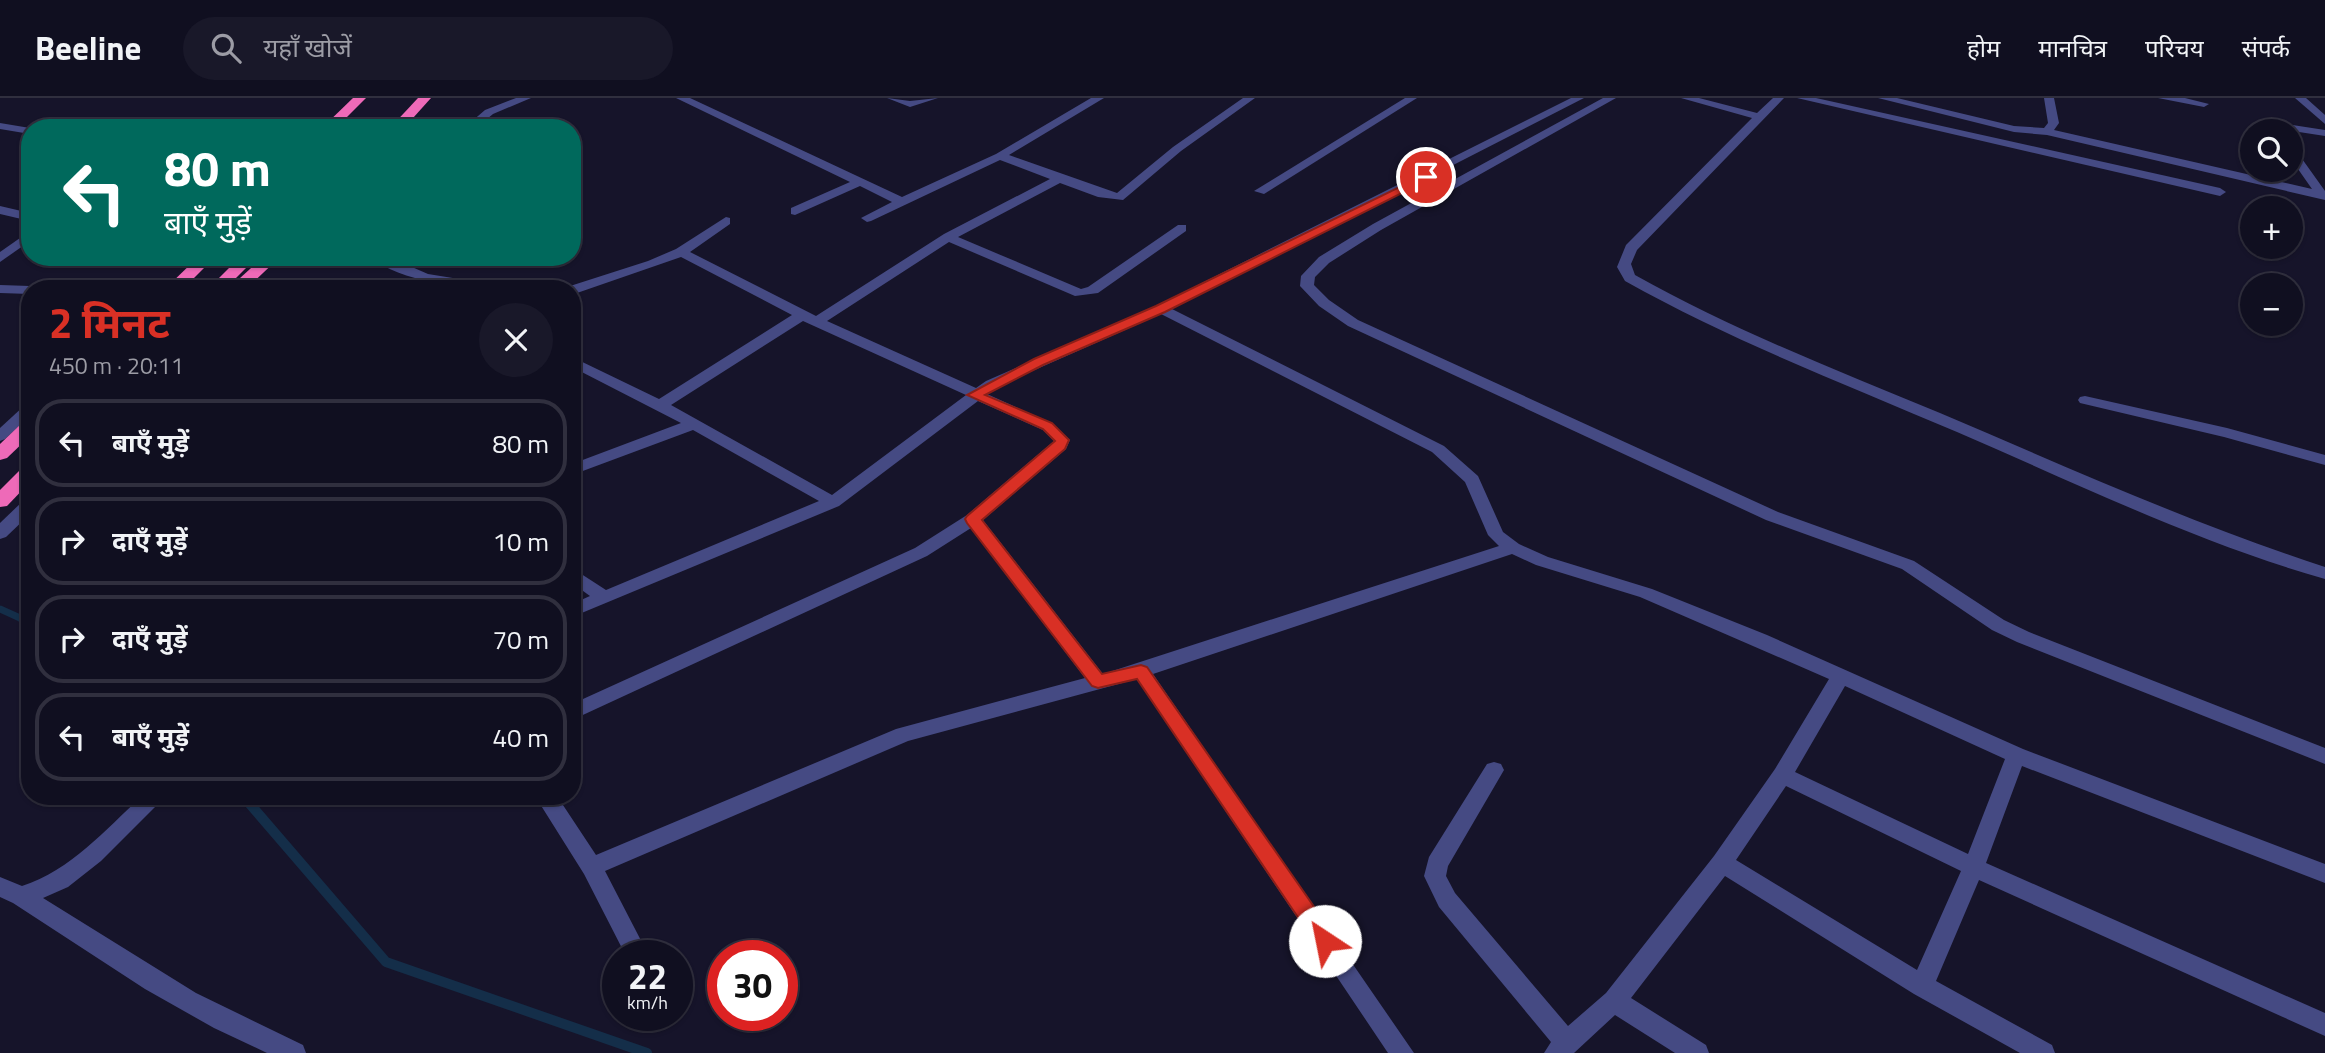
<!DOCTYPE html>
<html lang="hi">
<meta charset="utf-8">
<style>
:root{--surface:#100f20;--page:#191829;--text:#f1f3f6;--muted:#9c9ca5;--line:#302f3e;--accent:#d93025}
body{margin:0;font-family:"Titillium Web","Noto Sans Devanagari",sans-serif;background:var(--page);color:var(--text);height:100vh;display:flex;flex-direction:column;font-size:26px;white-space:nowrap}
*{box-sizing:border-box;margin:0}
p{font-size:23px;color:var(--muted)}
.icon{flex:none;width:38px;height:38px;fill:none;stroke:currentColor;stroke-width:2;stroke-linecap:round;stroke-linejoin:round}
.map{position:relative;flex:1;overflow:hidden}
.panel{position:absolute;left:21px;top:182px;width:560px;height:525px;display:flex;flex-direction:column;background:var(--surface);border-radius:28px;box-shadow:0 2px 5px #0004,0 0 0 2px var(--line)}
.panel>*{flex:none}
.guide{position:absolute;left:21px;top:21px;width:560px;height:147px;border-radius:28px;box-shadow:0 2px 5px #0004,0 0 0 2px var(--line);background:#00695c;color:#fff;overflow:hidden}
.buttons{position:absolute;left:2240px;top:21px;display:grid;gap:14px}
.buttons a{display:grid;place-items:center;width:63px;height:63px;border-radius:50%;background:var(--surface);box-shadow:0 2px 5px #0004,0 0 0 2px var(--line);font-size:35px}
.speed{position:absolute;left:602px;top:842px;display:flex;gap:14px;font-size:35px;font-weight:700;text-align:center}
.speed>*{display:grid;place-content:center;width:91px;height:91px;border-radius:50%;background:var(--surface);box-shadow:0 2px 5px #0004,0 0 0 2px var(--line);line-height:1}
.speed small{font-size:18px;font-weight:400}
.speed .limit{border:10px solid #d22;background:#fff;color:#111}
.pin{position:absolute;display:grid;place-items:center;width:60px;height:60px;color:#fff;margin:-30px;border:4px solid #fff;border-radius:50%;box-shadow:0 2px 7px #0007}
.me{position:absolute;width:77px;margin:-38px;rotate:326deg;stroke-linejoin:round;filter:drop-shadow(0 0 5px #0008)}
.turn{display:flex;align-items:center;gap:24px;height:147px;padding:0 28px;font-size:32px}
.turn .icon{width:91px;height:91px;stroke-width:2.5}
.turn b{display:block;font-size:49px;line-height:60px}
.round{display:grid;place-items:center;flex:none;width:74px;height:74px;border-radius:37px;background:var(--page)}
.summary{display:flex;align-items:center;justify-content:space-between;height:119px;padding:0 28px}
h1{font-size:42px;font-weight:700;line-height:52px;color:var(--accent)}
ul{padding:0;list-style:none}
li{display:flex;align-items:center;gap:21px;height:88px;margin:0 14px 10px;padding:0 14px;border:4px solid var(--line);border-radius:28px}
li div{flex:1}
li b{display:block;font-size:26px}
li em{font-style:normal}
header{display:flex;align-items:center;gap:42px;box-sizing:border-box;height:98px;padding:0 35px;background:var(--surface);border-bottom:2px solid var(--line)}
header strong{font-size:33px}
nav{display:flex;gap:38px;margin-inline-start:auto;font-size:24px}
.search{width:490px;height:63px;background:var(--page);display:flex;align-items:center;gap:18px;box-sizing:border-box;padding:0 24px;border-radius:38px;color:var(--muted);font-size:26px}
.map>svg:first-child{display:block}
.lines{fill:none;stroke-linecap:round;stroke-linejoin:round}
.stream-far1{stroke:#142e49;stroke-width:7}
.stream{stroke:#142e49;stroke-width:10}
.minor{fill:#454a83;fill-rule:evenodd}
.highway{fill:#ee6ab8;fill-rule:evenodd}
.route{fill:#d93025;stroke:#8d1f18;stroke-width:2}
</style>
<header>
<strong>Beeline</strong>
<div class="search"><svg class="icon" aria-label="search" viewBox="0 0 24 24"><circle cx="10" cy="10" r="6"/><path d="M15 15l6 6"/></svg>यहाँ खोजें</div>
<nav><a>होम</a><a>मानचित्र</a><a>परिचय</a><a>संपर्क</a></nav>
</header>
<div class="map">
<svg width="2325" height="955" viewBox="0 0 2325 955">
<rect width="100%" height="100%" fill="#16142a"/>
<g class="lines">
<path class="stream-far1" d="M 0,511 L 20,520 L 30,530"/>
<path class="stream" d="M 243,698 L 386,864 L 647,955"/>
<g class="minor">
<path d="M 516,0 L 531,0 L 493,16 L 476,30 L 464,30 L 485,12 Z"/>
<path d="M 676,0 L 690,0 L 902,99 L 996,56 L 1091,0 L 1104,0 L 1009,57 L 1117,95 L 1173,49 L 1243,0 L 1255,0 L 1181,53 L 1123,102 L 1098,99 L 1060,85 L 958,139 L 1081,191 L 1088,189 L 1178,127 L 1186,127 L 1186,133 L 1098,195 L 1075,198 L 949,144 L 827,223 L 976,290 L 986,283 L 1156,208 L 1571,0 L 1584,0 L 1172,211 L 1444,348 L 1478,378 L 1503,434 L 1519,446 L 1548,459 L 1652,491 L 1767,537 L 2023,651 L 2325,766 L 2325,785 L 2022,668 L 1986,765 L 2325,915 L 2325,938 L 1979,782 L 1936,883 L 2052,947 L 2055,955 L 2020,955 L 1914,896 L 1725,778 L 1631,900 L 1706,947 L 1709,955 L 1675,955 L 1615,917 L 1574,955 L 1544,955 L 1551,944 L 1439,809 L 1424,778 L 1429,759 L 1487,666 L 1494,664 L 1501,666 L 1504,672 L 1448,768 L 1446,778 L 1455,795 L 1568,928 L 1606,895 L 1714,758 L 1775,671 L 1829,581 L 1640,499 L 1536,467 L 1512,456 L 1153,576 L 1414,955 L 1388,955 L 1137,581 L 908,643 L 605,773 L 649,858 L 626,858 L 584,776 L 535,698 L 557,698 L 596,757 L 896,631 L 1085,580 L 971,430 L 927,458 L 572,622 L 572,606 L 915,450 L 967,417 L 1054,343 L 1043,332 L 978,303 L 839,408 L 572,519 L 572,506 L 590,498 L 572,485 L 572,470 L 606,492 L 819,403 L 693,332 L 572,377 L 572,366 L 681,325 L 572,269 L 572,259 L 659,301 L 792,217 L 681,159 L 577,195 L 572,196 L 572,191 L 567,189 L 648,163 L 676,151 L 726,119 L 730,120 L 730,126 L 690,154 L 816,218 L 944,136 L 1050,81 L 1000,62 L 871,123 L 867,124 L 861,120 L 892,104 L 860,88 L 795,117 L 791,116 L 791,110 L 850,84 ZM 1161,216 L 1432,354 L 1465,384 L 1488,437 L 1499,448 L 1103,576 L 983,422 L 1066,351 L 1070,342 L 1053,326 L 987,296 L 996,289 ZM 803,223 L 966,297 L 832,397 L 671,307 ZM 1845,588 L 2005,661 L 1968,756 L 1795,674 ZM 1786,688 L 1961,773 L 1917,872 L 1736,762 Z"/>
<path d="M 887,0 L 910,3 L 938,0 L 910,9 Z"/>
<path d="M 1405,0 L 1417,0 L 1264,96 L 1254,93 Z"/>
<path d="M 1603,0 L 1616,0 L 1381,132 L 1329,165 L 1315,179 L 1314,187 L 1329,202 L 1358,222 L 1778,414 L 1914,463 L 2004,522 L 2029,534 L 2325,650 L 2325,666 L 2017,544 L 1992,532 L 1902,471 L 1766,422 L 1348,228 L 1319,208 L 1300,188 L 1301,178 L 1319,159 L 1373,126 Z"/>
<path d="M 1681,0 L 1699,0 L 1757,15 L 1773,0 L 1784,0 L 1637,152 L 1631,166 L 1635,177 C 1733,232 1836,272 1940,315 C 2067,369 2193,426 2325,469 L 2325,481 C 2198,445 2078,386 1957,334 C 1845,286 1732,243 1625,183 L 1617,169 L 1626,147 L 1752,20 Z"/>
<path d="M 1797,0 L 1816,0 L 2220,90 L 2226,94 L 2220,98 Z"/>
<path d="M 1878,0 L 1897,0 L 2014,28 L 2044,30 L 2048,25 L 2044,0 L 2054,0 L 2059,25 L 2054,32 L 2312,91 L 2291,61 L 2291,50 L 2295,51 L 2325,93 L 2325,102 L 2047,37 L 2014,34 Z"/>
<path d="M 2158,0 L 2185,0 L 2209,6 L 2204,9 Z"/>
<path d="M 2295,0 L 2306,0 L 2325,17 L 2325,26 Z"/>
<path d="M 0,25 L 30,30 L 30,36 L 0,31 Z"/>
<path d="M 2286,26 L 2325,32 L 2325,38 L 2286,32 L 2271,33 L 2272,28 Z"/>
<path d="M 0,108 L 30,115 L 30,123 L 0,116 Z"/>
<path d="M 30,133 L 30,143 L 0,164 L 0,154 Z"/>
<path d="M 371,159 L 389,159 L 428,176 L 496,187 L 503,191 C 465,191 399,184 371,159 Z"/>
<path d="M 0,187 L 30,188 L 36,191 L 30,191 L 30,196 L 0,195 Z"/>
<path d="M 2085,298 L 2227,330 L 2325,357 L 2325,367 L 2224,339 L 2080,305 L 2078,302 L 2080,299 Z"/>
<path d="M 30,306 L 30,318 L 5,341 L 0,343 L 0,330 L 25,307 Z"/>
<path d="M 30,401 L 30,416 L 6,439 L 0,441 L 0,425 L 24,402 Z"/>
<path d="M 142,698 L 166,698 L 101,763 L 68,789 L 43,800 L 196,895 L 303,947 L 306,955 L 267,955 L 214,930 L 145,891 L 13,805 L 0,799 L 0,779 L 22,788 C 71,772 105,732 142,698 Z"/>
</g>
<g class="highway">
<path d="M 353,0 L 366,0 L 336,30 L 322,30 Z"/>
<path d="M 418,0 L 431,0 L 404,30 L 390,30 Z"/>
<path d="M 198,159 L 215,159 L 183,191 L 165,191 Z"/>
<path d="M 240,159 L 257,159 L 225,191 L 208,191 Z"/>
<path d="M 263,159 L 280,159 L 246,191 L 228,191 Z"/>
<path d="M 30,322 L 30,338 L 7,360 L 0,362 L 0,346 L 23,324 Z"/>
<path d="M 30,367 L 30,384 L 7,408 L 0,409 L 0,392 L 23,369 Z"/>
</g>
</g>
<path class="route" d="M 1426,76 L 1432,79 L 1430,81 L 1165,214 L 1043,267 L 985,297 L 1052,325 L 1069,342 L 1065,351 L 982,422 L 1102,576 L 1141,567 L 1147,569 L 1333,836 L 1336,843 L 1333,849 L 1325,852 L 1318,849 L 1137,581 L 1098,590 L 1092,588 L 967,425 L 965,421 L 967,418 L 1055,343 L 1043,331 L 967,297 L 1034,261 L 1156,208 Z"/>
</svg>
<div class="buttons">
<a><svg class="icon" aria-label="search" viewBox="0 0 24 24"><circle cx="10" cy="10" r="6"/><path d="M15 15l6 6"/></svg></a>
<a>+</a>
<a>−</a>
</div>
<div class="speed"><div>22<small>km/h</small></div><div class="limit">30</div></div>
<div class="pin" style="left:1426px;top:79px;background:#d93025"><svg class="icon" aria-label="arrive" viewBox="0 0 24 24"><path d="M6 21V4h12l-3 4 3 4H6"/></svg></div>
<svg class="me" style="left:1325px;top:843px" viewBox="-20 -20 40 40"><circle r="19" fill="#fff"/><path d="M0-13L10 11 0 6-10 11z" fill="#d93025"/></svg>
<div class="guide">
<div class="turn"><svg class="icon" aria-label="left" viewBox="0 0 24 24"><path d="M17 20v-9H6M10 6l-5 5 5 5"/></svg><div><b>80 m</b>बाएँ मुड़ें</div></div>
</div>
<section class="panel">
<div class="summary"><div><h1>2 मिनट</h1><p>450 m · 20:11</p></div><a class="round"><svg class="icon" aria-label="close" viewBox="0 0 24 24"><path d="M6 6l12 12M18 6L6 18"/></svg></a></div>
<ul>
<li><svg class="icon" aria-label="left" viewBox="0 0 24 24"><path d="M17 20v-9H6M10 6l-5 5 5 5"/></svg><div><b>बाएँ मुड़ें</b></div><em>80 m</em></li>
<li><svg class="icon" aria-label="right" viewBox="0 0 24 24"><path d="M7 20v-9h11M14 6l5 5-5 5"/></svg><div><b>दाएँ मुड़ें</b></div><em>10 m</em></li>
<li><svg class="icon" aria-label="right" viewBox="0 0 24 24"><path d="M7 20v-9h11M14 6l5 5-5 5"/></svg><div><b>दाएँ मुड़ें</b></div><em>70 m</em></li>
<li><svg class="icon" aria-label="left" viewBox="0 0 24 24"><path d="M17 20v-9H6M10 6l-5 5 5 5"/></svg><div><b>बाएँ मुड़ें</b></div><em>40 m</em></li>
</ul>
</section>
</div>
